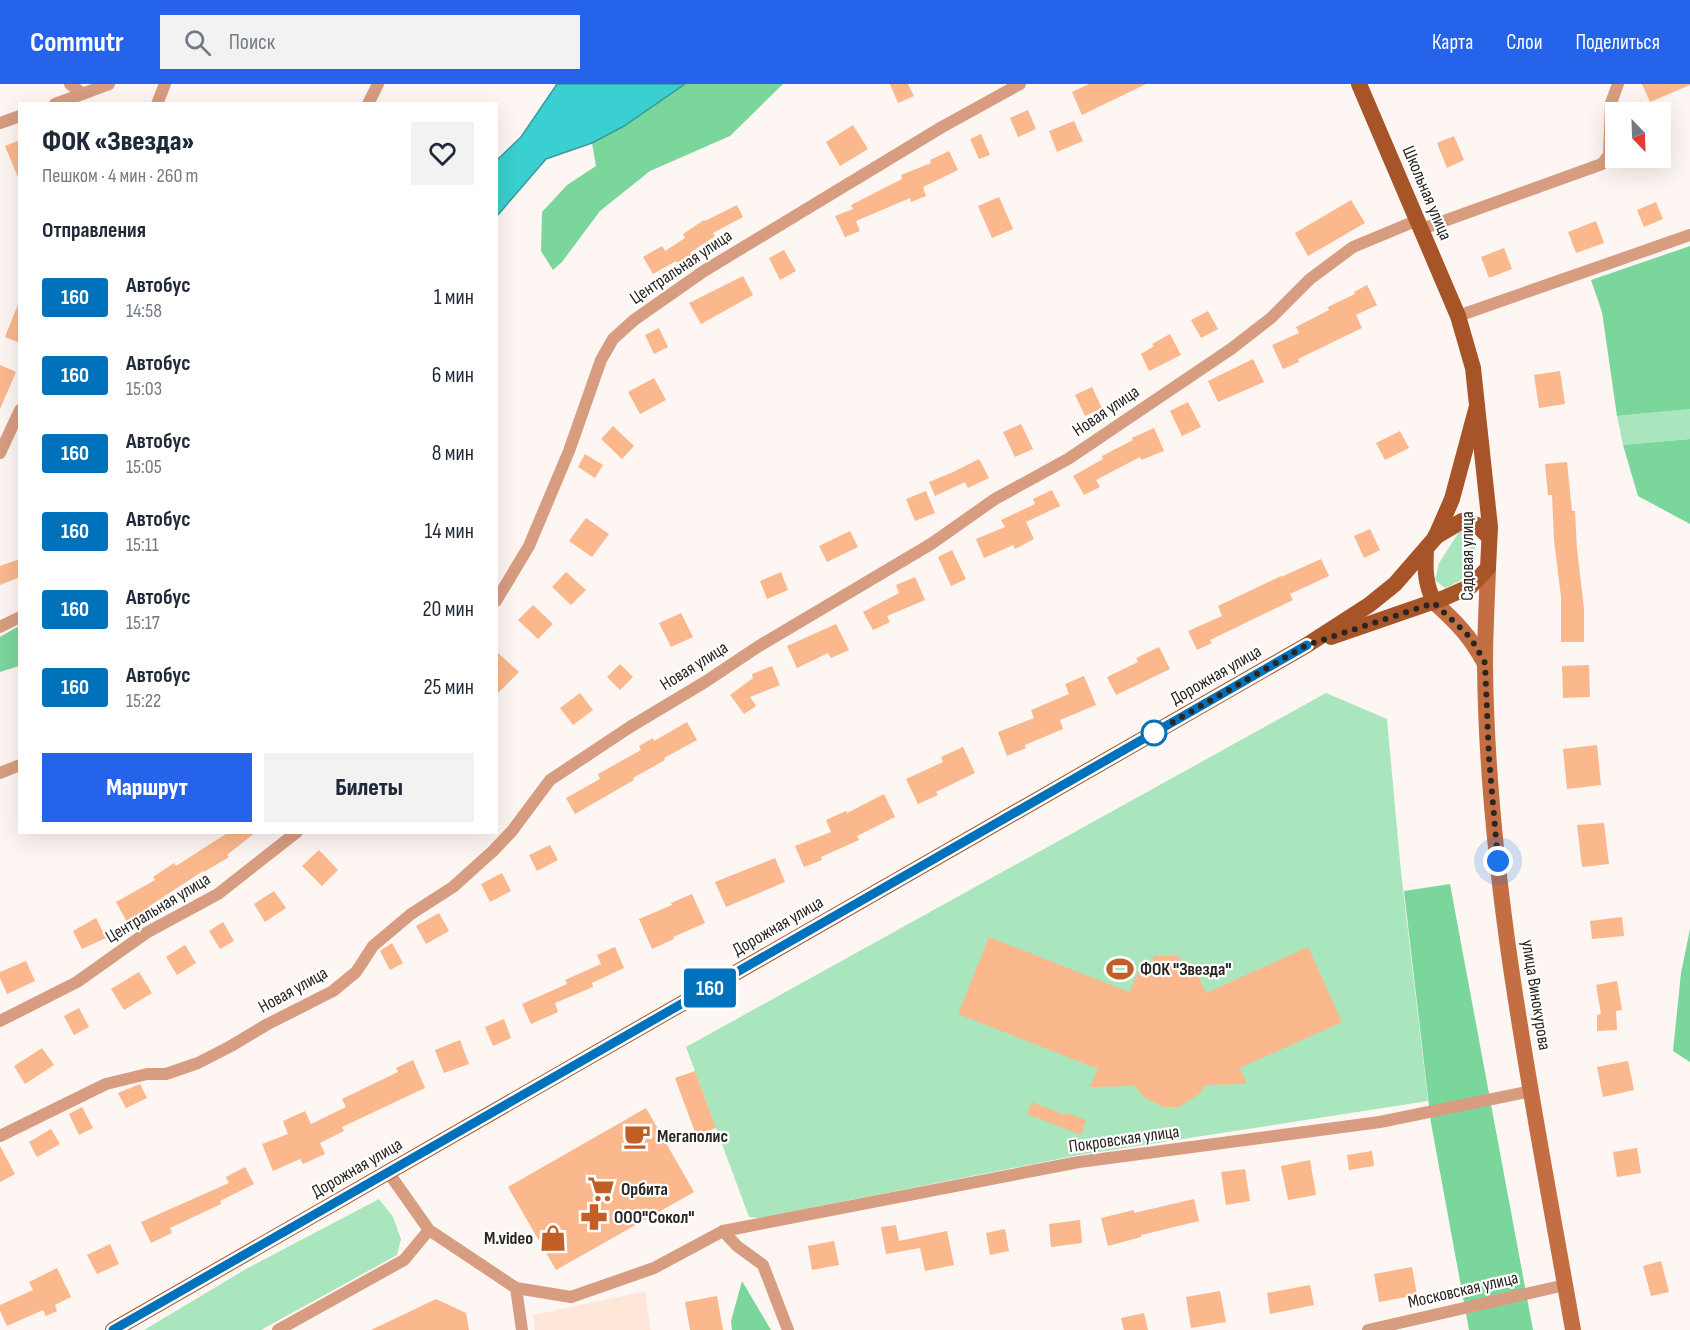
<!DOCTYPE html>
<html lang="ru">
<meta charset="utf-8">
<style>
body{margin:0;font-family:"Sofia Sans Condensed",sans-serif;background:#f2f2f3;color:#1f2937;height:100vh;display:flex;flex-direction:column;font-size:22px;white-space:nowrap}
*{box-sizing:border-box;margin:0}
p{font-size:20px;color:#747a83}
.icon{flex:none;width:33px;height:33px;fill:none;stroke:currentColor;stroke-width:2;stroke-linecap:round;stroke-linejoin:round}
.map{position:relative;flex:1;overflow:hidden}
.drawer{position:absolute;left:18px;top:18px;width:480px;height:732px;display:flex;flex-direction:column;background:#fff;border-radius:0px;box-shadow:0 6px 24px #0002}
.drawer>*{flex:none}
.badge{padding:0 12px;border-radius:4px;font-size:21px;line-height:39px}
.needle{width:39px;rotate:157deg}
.controls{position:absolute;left:1605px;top:18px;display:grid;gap:12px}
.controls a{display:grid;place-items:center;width:66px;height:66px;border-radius:0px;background:#fff;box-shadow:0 6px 24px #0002;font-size:30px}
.you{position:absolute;width:30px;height:30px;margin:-15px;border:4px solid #fff;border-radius:50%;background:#1a73e8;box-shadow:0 0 0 9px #1a73e833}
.map>.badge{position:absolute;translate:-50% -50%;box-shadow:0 0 0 3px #fff}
h2{padding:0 24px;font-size:22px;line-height:54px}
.round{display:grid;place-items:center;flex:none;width:63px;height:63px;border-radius:0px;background:#f2f2f3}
.head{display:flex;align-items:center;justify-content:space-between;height:102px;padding:0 24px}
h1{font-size:28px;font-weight:800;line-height:45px}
.primary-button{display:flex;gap:12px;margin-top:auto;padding:12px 24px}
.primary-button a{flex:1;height:69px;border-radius:0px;background:#2563eb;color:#fff;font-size:24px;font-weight:800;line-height:69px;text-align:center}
.primary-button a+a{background:#f2f2f3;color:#1f2937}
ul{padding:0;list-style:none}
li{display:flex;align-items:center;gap:18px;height:78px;padding:0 24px}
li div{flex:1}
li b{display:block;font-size:22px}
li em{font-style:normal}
li .badge{min-width:66px;font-weight:700;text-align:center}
header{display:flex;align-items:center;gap:36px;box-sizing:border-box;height:84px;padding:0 30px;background:#2563eb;color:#fff}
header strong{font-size:28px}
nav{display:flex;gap:33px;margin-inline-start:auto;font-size:21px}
.search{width:420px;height:54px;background:#f2f2f3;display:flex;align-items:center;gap:15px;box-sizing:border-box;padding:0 21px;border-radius:0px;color:#747a83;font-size:22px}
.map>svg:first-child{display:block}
.built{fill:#fee7d8}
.green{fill:#a9e6bd}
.forest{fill:#7bd69c}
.water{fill:#3acfd0;stroke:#369c9c;stroke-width:1.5}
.building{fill:#fbb88d}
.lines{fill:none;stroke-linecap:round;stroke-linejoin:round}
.minor{stroke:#d89d81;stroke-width:12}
.secondary{stroke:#c46f43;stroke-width:16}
.primary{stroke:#a75528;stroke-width:16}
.line-casing{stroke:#fff;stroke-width:14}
.line{stroke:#0072bc;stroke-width:9}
.walk{stroke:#2c2622;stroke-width:6;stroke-dasharray:0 10.8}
.stop-dot{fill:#fff;stroke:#0072bc;stroke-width:3}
.labels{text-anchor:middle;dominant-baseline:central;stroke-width:4.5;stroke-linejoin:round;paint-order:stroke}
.street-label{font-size:18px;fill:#2c2622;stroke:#fff}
.poi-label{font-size:18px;font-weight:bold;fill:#2c2622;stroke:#fff;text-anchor:start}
</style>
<header>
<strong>Commutr</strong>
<div class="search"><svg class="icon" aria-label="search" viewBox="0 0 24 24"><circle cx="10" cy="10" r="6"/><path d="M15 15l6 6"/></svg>Поиск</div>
<nav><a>Карта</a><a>Слои</a><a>Поделиться</a></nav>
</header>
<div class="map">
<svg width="1690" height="1246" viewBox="0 0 1690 1246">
<rect width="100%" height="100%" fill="#fdf6f2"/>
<path class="built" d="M646,1207L647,1223L651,1246H535L533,1231Z"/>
<g class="green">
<path d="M1690,325V355L1623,361L1617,332Z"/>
<path d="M1467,446L1475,457V472L1469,489L1458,498L1445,504L1435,496L1439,479L1459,448Z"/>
<path d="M1326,609L1387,635L1401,788L1428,1017L1079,1071L759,1134L749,1133L686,963Z"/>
<path d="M379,1115L393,1133L401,1155L397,1171L261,1246H144L246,1185Z"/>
</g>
<g class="forest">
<path d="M685,0H783L730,52L650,87L600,127L562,178L553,186L541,167L542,128L567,101L596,82L592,59L624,42Z"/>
<path d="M1690,162V325L1617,332L1602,228L1591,196Z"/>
<path d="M1690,355V440L1638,412L1623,361Z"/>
<path d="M19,542V582L0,588V553Z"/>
<path d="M1450,800L1533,1246H1469L1431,1039L1404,807Z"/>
<path d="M1690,845V978L1673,967L1681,889Z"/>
<path d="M742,1197L771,1246H732L731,1237Z"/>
</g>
<path class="water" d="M557,0H685L624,42L592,59L546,75L497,132V76L521,53Z"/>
<g class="building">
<path d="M890,0H908L914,12L898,19Z"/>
<path d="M1089,0H1146L1082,31L1072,8Z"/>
<path d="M1642,0H1690V1L1650,18Z"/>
<path d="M1028,26L1036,45L1018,53L1010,34Z"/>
<path d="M1074,37L1083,57L1057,68L1049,47Z"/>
<path d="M853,41L868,65L840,82L826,58Z"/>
<path d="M981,50L990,71L979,75L970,55Z"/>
<path d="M1454,52L1464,76L1447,84L1437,59Z"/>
<path d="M20,56V96H19L5,62Z"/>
<path d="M949,67L958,86L923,103L926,112L911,118L910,114L856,137L860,147L845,153L835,132L853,125L851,121L902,95L901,91L931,79L930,76Z"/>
<path d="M999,113L1013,145L992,154L978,122Z"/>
<path d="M1351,116L1365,139L1308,172L1295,149Z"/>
<path d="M1656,118L1663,135L1644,143L1637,126Z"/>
<path d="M737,121L743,133L713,149L715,152L690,169L693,174L679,182L676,177L653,190L643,173L662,162L665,167L685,154L683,150L704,136L705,137Z"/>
<path d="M1596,137L1604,159L1576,169L1568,148Z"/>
<path d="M1504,164L1512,185L1489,194L1481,173Z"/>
<path d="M784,166L796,187L780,196L769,174Z"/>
<path d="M743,192L753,211L701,240L689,219Z"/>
<path d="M1367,201L1377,221L1356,231L1362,244L1298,275L1299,278L1283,285L1272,261L1299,249L1296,243L1329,226L1328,223L1355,210L1354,208Z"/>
<path d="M19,218H20V259L5,253Z"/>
<path d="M1208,227L1218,245L1201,254L1191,236Z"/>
<path d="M659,244L668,263L654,270L645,251Z"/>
<path d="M1170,250L1181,271L1149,287L1141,270L1154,262L1152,260Z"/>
<path d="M1253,275L1264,298L1218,318L1208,297Z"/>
<path d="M0,281L16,288L0,325Z"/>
<path d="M1560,287L1565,320L1539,324L1534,291Z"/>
<path d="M654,294L666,316L640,330L628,308Z"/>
<path d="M1092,303L1102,324L1085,332L1075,311Z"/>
<path d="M1188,318L1201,343L1182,352L1170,327Z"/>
<path d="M1021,340L1033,365L1015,373L1003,348Z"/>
<path d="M613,342L634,362L622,375L601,355Z"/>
<path d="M1154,344L1164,367L1141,376L1140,373L1096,396L1100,403L1084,411L1073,392L1103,375L1102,372L1133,356L1132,354Z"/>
<path d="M1400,347L1409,364L1385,376L1376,359Z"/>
<path d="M585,370L603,381L595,394L578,383Z"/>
<path d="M979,375L989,394L968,404L965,398L935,412L929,398L951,389Z"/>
<path d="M1567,378L1572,427H1575L1577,465L1584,525V558H1561V513L1554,456L1552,411H1548L1545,380Z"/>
<path d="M1052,406L1060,422L1026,438L1034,455L1015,465L1013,461L984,474L976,455L1005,443L1001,436L1035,420L1033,415Z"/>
<path d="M926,407L935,429L915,437L906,415Z"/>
<path d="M586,434L609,450L592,473L569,457Z"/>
<path d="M1370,445L1380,466L1364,474L1354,452Z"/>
<path d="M850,447L858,463L827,478L819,462Z"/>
<path d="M952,466L966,495L951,502L938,473Z"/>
<path d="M20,475V493L0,501V482Z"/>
<path d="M1321,475L1329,492L1290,510L1293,516L1210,556L1212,559L1197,566L1188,547L1222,532L1218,522L1281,492V493Z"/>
<path d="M566,488L586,506L571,521L552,503Z"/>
<path d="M781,488L788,506L767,515L760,497Z"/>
<path d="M915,493L925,516L887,532L890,538L873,546L863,528L899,509L896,501Z"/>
<path d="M533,521L553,540L538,555L518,536Z"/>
<path d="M681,529L693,553L671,563L659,539Z"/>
<path d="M836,540L849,566L831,574L828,569L797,584L787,562Z"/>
<path d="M1159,563L1170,585L1116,611L1107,593L1138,578L1136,574Z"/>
<path d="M496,567L519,588L496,611Z"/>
<path d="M620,580L633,593L620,606L607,593Z"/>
<path d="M1589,581L1590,613L1563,614L1562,582Z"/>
<path d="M772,582L780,601L750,613L756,622L744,630L730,611L753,594L752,590Z"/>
<path d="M1084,592L1096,621L1060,636L1063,645L1025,661L1026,664L1007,672L998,648L1034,634L1031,626L1069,610L1065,600Z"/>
<path d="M580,609L593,626L573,641L560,624Z"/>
<path d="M687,638L697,656L664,674L665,676L633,694L634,696L575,730L566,714L600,695L598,690L641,666L639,662L653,654L654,657Z"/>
<path d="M1597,661L1601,701L1567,705L1563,665Z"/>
<path d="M963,663L975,689L936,708L938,711L918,720L906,695L943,678L941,673Z"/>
<path d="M884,710L895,733L857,752L859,756L821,773L822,776L804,783L795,762L831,748L826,736L846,727L847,729Z"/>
<path d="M1604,739L1609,780L1582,783L1577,741Z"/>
<path d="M229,748H256L227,771L229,773L204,788L203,787L148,823L149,825L127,838L116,818L155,796L153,793L174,779L176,782Z"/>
<path d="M550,761L558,776L537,787L529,771Z"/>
<path d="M319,766L338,786L322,802L302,782Z"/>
<path d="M775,774L785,798L726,823L715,798Z"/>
<path d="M502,789L511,807L490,818L481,800Z"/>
<path d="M274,807L286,824L265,838L254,820Z"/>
<path d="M692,810L705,839L673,853L674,855L652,865L639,835L672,821L671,819Z"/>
<path d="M439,829L449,847L426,860L416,842Z"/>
<path d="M1622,833L1624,852L1592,855L1590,837Z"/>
<path d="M96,834L106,854L82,865L73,847Z"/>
<path d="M223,838L234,857L220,865L209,847Z"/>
<path d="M989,853L1129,908L1139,886L1153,887V872H1180V884L1194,883L1206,909L1308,863L1342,938L1240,984L1247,1000L1205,1001L1200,1009L1186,1019L1178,1023H1163L1147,1015L1140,1009L1135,1002L1090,1003L1098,985L958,930Z"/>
<path d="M392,859L403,879L390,886L380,867Z"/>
<path d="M185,861L196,879L177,891L166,873Z"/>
<path d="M615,863L624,884L592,899L593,903L555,919L558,928L531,940L522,920L567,900L565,896L601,880L597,871Z"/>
<path d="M26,877L35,897L7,910L0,894V888Z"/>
<path d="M139,888L152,909L124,926L111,905Z"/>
<path d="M1617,897L1622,926L1616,927L1617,946L1597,947V931L1601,930L1596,901Z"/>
<path d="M79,924L89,943L74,951L64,932Z"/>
<path d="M504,935L511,954L493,962L485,943Z"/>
<path d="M460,956L469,980L444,989L435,966Z"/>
<path d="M42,964L54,981L25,1000L14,982Z"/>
<path d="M413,976L425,1004L342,1043L344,1047L320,1059L325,1070L303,1080L300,1075L273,1087L262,1060L288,1050L283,1037L305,1027L311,1040L346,1023L342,1015L398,988L396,984Z"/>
<path d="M1628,977L1634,1006L1603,1013L1597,983Z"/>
<path d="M695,987L716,1044L696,1051L675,994Z"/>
<path d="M140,1000L147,1014L126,1024L118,1009Z"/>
<path d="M1032,1018L1065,1031L1066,1029L1086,1036L1081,1051L1027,1030Z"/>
<path d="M82,1023L93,1044L79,1051L69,1030Z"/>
<path d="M646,1024L694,1108L556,1186L508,1103Z"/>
<path d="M51,1045L60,1060L37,1073L29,1058Z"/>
<path d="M0,1062L15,1090L0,1098Z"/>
<path d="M1637,1064L1641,1089L1617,1093L1613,1068Z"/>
<path d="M1372,1067L1374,1082L1349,1086L1347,1071Z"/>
<path d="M1310,1076L1316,1111L1288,1116L1281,1082Z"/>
<path d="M245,1083L254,1100L220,1117L221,1120L170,1144L172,1149L151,1159L141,1138L229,1099L226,1093Z"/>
<path d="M1245,1085L1250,1117L1226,1121L1221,1088Z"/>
<path d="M1194,1115L1199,1137L1141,1151V1153L1108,1162L1101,1134L1134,1126V1129Z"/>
<path d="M1080,1136L1082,1159L1051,1163L1049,1140Z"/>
<path d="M896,1141L899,1157L947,1147L954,1181L925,1187L920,1164L886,1170L881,1143Z"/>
<path d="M1005,1145L1009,1167L990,1171L986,1149Z"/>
<path d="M834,1157L839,1181L812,1186L808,1162Z"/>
<path d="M110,1160L119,1180L97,1190L87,1171Z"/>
<path d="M1661,1177L1669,1208L1651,1212L1643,1182Z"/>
<path d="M1412,1183L1417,1211L1379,1218L1374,1190Z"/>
<path d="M57,1184L71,1213L55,1221L57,1227L46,1232L43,1226L7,1242L0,1227V1221L33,1206L29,1198Z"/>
<path d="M1310,1201L1314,1221L1270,1230L1267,1209Z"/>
<path d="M1220,1207L1226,1238L1191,1244L1186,1213Z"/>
<path d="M717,1212L723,1246H690L685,1218Z"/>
<path d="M436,1215L466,1229L469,1246H371Z"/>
<path d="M1144,1229L1148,1246H1124L1121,1234Z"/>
</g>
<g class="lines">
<g class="minor">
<path d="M70,0L83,10"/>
<path d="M55,20L109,0"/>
<path d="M157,20L165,0"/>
<path d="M368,20L378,0"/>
<path d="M0,39L20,32"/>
<path d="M1422,145L1602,80L1609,71L1611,19L1618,0"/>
<path d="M1458,232L1690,151"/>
<path d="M0,369L20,326"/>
<path d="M496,517L529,462L569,367L601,276L613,255L634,236L704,187L942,43L1020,0"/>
<path d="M0,543L20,533"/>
<path d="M0,689L20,681"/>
<path d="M0,937L77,898L146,849L218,810L297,748"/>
<path d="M0,1052L106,1000L147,990H166L198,979L231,962L266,941L333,907L356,888L373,862L411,830L453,803L493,767L512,747L550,696L630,643L705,598L759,562L931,460L995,415L1068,375L1231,265L1271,234L1310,195L1353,163L1418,136"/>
<path d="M388,1088L429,1146L516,1204L522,1246"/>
<path d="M723,1147L1079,1078L1380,1038L1532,1007"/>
<path d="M516,1204L571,1213L654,1184L723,1147L737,1162L763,1181L788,1246"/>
<path d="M278,1246L404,1176L429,1146"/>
<path d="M1368,1246L1565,1201"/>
</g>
<g class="secondary">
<path d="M1488,484C1487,516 1485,548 1485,580C1487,802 1535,1027 1573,1246"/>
<path d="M1434,518C1456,538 1470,552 1484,578"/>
</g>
<g class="primary">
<path d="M1435,453L1462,437L1477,441L1489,453"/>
<path d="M1426,465C1425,486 1425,499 1434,518"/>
<path d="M1331,553L1444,514L1471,502L1488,484L1490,443L1473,284L1458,232L1359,0"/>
<path d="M113,1246L1307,561L1369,521L1395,500L1435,454L1452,415L1477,322"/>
</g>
</g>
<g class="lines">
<defs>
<path id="line" d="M113,1246L1307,561"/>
</defs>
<use href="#line" class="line-casing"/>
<use href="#line" class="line"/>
<path class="walk" d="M1154,649L1307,561L1434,519L1466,549L1475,561L1485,579L1489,674L1498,777"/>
</g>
<defs>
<symbol id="stadium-bare" viewBox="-9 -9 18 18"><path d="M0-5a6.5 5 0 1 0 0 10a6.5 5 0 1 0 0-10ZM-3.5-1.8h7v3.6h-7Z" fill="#c25f26" stroke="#fff" stroke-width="2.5" paint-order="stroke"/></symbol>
<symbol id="cafe-bare" viewBox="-9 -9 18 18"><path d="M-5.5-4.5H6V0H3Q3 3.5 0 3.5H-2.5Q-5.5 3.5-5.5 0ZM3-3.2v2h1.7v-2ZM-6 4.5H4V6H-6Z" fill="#c25f26" stroke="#fff" stroke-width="2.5" paint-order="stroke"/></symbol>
<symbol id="supermarket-bare" viewBox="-9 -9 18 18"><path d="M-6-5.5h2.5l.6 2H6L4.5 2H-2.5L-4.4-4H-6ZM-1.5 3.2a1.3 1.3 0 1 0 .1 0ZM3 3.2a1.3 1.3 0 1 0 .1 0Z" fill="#c25f26" stroke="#fff" stroke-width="2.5" paint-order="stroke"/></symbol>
<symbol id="pharmacy-bare" viewBox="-9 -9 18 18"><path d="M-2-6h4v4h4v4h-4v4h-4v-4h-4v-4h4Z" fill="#c25f26" stroke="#fff" stroke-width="2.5" paint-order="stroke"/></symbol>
<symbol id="shop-bare" viewBox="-9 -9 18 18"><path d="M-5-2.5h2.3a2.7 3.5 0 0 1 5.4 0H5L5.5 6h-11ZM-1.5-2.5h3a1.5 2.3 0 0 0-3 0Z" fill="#c25f26" stroke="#fff" stroke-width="2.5" paint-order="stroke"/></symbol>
</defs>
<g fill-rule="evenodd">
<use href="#stadium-bare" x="1101" y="866" width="38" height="38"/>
<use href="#cafe-bare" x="618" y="1033" width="38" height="38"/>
<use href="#supermarket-bare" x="582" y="1086" width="38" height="38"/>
<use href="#pharmacy-bare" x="575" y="1114" width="38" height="38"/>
<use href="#shop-bare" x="534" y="1135" width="38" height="38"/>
</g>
<circle class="stop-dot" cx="1154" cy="649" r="12"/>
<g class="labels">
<g class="street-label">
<text transform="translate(1427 109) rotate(67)">Школьная улица</text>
<text transform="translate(681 183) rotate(-34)">Центральная улица</text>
<text transform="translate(1106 327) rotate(-34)">Новая улица</text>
<text transform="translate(1467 472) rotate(-90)">Садовая улица</text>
<text transform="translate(694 582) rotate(-32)">Новая улица</text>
<text transform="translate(1216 591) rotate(-30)">Дорожная улица</text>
<text transform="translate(158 824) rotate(-31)">Центральная улица</text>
<text transform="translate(778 842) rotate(-30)">Дорожная улица</text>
<text transform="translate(293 906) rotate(-29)">Новая улица</text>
<text transform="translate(1536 911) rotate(81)">улица Винокурова</text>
<text transform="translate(1124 1055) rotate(-8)">Покровская улица</text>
<text transform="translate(357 1084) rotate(-30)">Дорожная улица</text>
<text transform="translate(1463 1206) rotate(-13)">Московская улица</text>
</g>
<g class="poi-label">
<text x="1140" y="885">ФОК "Звезда"</text>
<text x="657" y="1052">Мегаполис</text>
<text x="621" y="1105">Орбита</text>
<text x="614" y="1133">ООО"Сокол"</text>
<text x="533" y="1154" text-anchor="end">M.video</text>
</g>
</g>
</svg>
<div class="controls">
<a><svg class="needle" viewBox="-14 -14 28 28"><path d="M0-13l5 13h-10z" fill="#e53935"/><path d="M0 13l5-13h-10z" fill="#747a83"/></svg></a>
</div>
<div class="you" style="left:1498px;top:777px"></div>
<b class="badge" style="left:710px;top:904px;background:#0072bc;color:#fff">160</b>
<section class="drawer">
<div class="head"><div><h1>ФОК «Звезда»</h1><p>Пешком · 4 мин · 260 m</p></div><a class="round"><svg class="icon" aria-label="heart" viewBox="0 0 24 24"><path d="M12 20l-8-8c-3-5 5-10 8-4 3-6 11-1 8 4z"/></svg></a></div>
<h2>Отправления</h2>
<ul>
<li><span class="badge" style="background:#0072bc;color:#fff">160</span><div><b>Автобус</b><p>14:58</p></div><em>1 мин</em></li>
<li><span class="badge" style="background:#0072bc;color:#fff">160</span><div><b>Автобус</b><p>15:03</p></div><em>6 мин</em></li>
<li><span class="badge" style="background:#0072bc;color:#fff">160</span><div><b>Автобус</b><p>15:05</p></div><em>8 мин</em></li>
<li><span class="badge" style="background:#0072bc;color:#fff">160</span><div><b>Автобус</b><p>15:11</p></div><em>14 мин</em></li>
<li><span class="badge" style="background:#0072bc;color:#fff">160</span><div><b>Автобус</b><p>15:17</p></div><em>20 мин</em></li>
<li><span class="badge" style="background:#0072bc;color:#fff">160</span><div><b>Автобус</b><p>15:22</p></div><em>25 мин</em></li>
</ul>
<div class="primary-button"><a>Маршрут</a><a>Билеты</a></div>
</section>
</div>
